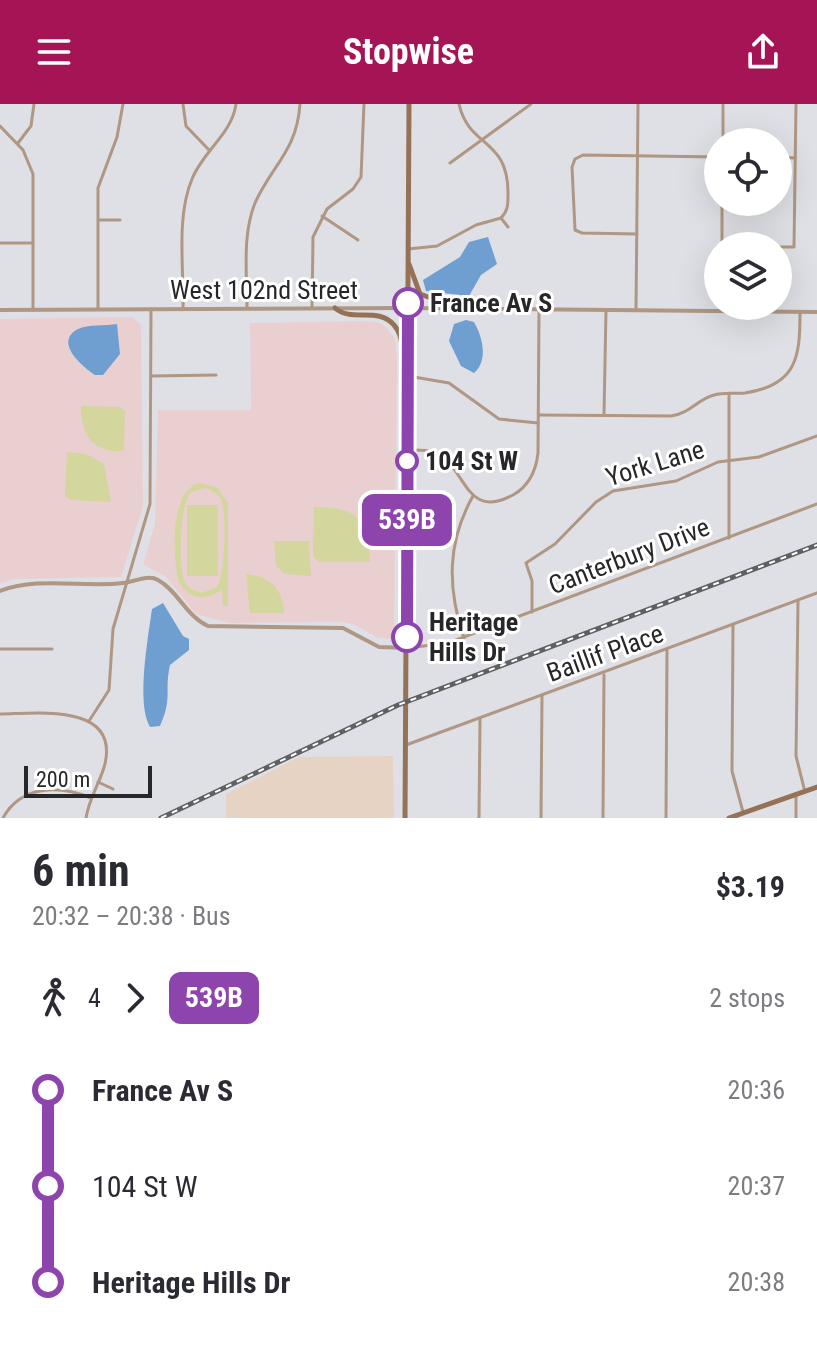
<!DOCTYPE html>
<meta charset="utf-8">
<style>
body{margin:0;font-family:"Roboto Condensed",sans-serif;background:#f2f2f3;color:#2b2b33;height:100vh;display:flex;flex-direction:column;font-size:30px;white-space:nowrap}
*{box-sizing:border-box;margin:0}
p{font-size:26px;color:#7c7c81}
.icon{flex:none;width:44px;height:44px;fill:none;stroke:currentColor;stroke-width:2;stroke-linecap:round;stroke-linejoin:round}
.map{position:relative;height:714px;overflow:hidden}
.details{display:flex;flex-direction:column;background:#fff;flex:1}
.details>*{flex:none}
.badge{padding:0 16px;border-radius:12px;font-size:28px;line-height:52px}
.controls{position:absolute;left:704px;top:24px;display:grid;gap:16px}
.controls a{display:grid;place-items:center;width:88px;height:88px;border-radius:50%;background:#fff;box-shadow:0 8px 32px #0002;font-size:40px}
.scale{position:absolute;left:24px;bottom:20px;width:128px;box-sizing:border-box;padding-left:8px;border:4px solid #272729;border-top:0;font-size:22px;line-height:28px;white-space:nowrap;color:#272729;-webkit-text-stroke:6px #fff;paint-order:stroke}
.map>.badge{position:absolute;translate:-50% -50%;box-shadow:0 0 0 4px #fff}
.legs{display:flex;align-items:center;gap:12px;height:88px;padding:0 32px;font-size:26px}
.legs p{margin-inline-start:auto}
.summary{display:flex;align-items:center;justify-content:space-between;height:136px;padding:0 32px}
h1{font-size:44px;font-weight:700;line-height:60px}
ul{padding:0 32px;list-style:none}
li{display:flex;align-items:center;gap:28px;height:96px;font-size:30px}
li i{display:grid;place-items:center;width:12px;height:100%;margin:0 10px;background:currentColor}
li i::after{content:'';width:20px;height:20px;margin:-10px;border:6px solid;border-radius:50%;background:#fff}
li p{margin-inline-start:auto}
li:first-child i{background:linear-gradient(#0000 50%,currentColor 0)}
li:last-child i{background:linear-gradient(currentColor 50%,#0000 0)}
header{display:flex;justify-content:space-between;align-items:center;height:104px;padding:0 32px;background:#a51556;color:#fff;font-size:36px;font-weight:700}
.map>svg:first-child{display:block}
.commercial{fill:#e7d3c4}
.education{fill:#eacfd1}
.green{fill:#d3d69d;fill-rule:evenodd}
.water{fill:#6f9fd0}
.lines{fill:none;stroke-linecap:round;stroke-linejoin:round}
.minor{stroke:#af9783;stroke-width:3}
.tertiary{stroke:#af9783;stroke-width:4}
.secondary{stroke:#957256;stroke-width:5}
.rail-casing{stroke:#5f6062;stroke-width:5}
.rail{stroke:#fff;stroke-width:2;stroke-dasharray:6;stroke-linecap:butt}
.line-1-casing{stroke:#fff;stroke-width:18}
.line-1{stroke:#8e44ad;stroke-width:12}
.stop-1-dot{fill:#fff;stroke:#8e44ad;stroke-width:4}
.labels{text-anchor:middle;dominant-baseline:central;stroke-width:6;stroke-linejoin:round;paint-order:stroke}
.street-label{font-size:26px;fill:#272729;stroke:#fff}
.stop-label{font-size:26px;font-weight:bold;fill:#272729;stroke:#fff;text-anchor:start}
</style>
<header><svg class="icon" aria-label="menu" viewBox="0 0 24 24"><path d="M4 6h16M4 12h16M4 18h16"/></svg>Stopwise<svg class="icon" aria-label="share" viewBox="0 0 24 24"><path d="M12 15V3M7 8l5-5 5 5M5 13v7h14v-7"/></svg></header>
<div class="map">
<svg width="817" height="714" viewBox="0 0 817 714">
<rect width="100%" height="100%" fill="#dfe0e5"/>
<path class="commercial" d="M393,652L394,714H226V690L299,653Z"/>
<g class="education">
<path d="M132,213L141,221L143,403L121,473L13,475L0,480V215Z"/>
<path d="M359,217L378,218L386,223L395,235L397,254L394,535L378,534L353,520L339,518L229,519L196,510L166,473L143,460L155,420L158,306H251L250,219Z"/>
</g>
<g class="green">
<path d="M81,302L120,303L125,307L124,347C93,349 81,332 81,302Z"/>
<path d="M67,348L86,350L104,360L111,398L70,396L65,391Z"/>
<path d="M199,379L218,384L228,400V502H223L222,485C206,498 188,496 178,476C173,450 169,388 199,379ZM206,384C212,387 217,389 221,395C227,408 225,472 217,483L202,489C196,487 190,486 186,480C177,468 180,399 191,388Z"/>
<rect x="187" y="401" width="31" height="71"/>
<path d="M314,403C357,403 370,415 370,458H319L313,452Z"/>
<path d="M274,437H309L311,472L285,470L276,462Z"/>
<path d="M246,470C270,472 283,485 284,509H250Z"/>
</g>
<g class="water">
<path d="M488,133L497,160L481,171L469,192L426,187L423,176L460,153L469,138Z"/>
<path d="M466,216L474,218C482,232 489,256 474,269L461,262L449,237L454,220Z"/>
<path d="M117,220L120,250L103,271H95C83,263 53,238 78,225C88,220 106,222 117,220Z"/>
<path d="M163,499L183,532L189,535V546L170,561C164,588 173,593 160,622L150,623C136,599 148,534 152,505Z"/>
</g>
<g class="lines">
<g class="minor">
<path d="M183,0L186,22L209,46"/>
<path d="M459,0C469,45 509,33 508,91C508,100 508,107 501,114"/>
<path d="M0,22L23,46L33,70V206"/>
<path d="M723,38V0"/>
<path d="M18,39L31,22L34,0"/>
<path d="M778,53L795,54"/>
<path d="M450,59L531,0"/>
<path d="M322,112L358,136"/>
<path d="M501,114L508,123"/>
<path d="M99,116H120"/>
<path d="M637,130L582,129L575,126L572,63L575,55L583,51L718,53"/>
<path d="M0,139H33"/>
<path d="M722,142V98"/>
<path d="M778,143H794L796,0"/>
<path d="M408,145L437,142L476,121L501,114"/>
<path d="M247,203C247,170 242,131 255,99C272,61 297,47 300,0"/>
<path d="M98,204V84L117,33L123,0"/>
<path d="M312,204L313,133L327,105L353,85L361,73L364,0"/>
<path d="M183,205C184,164 176,113 192,75C203,47 232,30 236,0"/>
<path d="M636,206L638,0"/>
<path d="M152,272L216,271"/>
<path d="M408,272L449,279L499,315L538,319"/>
<path d="M604,310L606,206"/>
<path d="M539,311L671,312C689,310 698,295 714,291C724,288 735,290 745,289C797,281 800,253 800,209"/>
<path d="M407,346C418,346 429,345 439,351C467,367 466,416 513,391C529,382 536,367 538,349L539,205"/>
<path d="M729,434V290"/>
<path d="M798,497L796,652L805,688"/>
<path d="M532,508V477L526,459L555,440L596,398L613,387L676,377L718,358L759,353L817,332"/>
<path d="M733,521L732,667L743,708"/>
<path d="M464,534C447,484 447,438 473,392"/>
<path d="M407,544L448,539L817,400"/>
<path d="M0,545H52"/>
<path d="M0,610C35,610 119,598 105,660C100,679 89,694 86,714"/>
<path d="M89,617L109,586L113,525L150,400L151,205"/>
<path d="M406,641L817,489"/>
<path d="M98,678L113,685"/>
<path d="M3,714C21,681 59,681 91,694"/>
<path d="M479,714L480,615"/>
<path d="M541,714L542,591"/>
<path d="M603,714L604,571"/>
<path d="M666,714L667,546"/>
<path d="M796,714V691"/>
</g>
<g class="tertiary">
<path d="M0,206L408,204L817,208"/>
<path d="M0,487C38,472 83,484 123,479C134,478 148,470 158,476C178,487 186,512 208,522L343,524L379,543L407,544"/>
</g>
<g class="secondary">
<path d="M409,160L420,190L458,204"/>
<path d="M335,204C352,219 378,202 394,221C404,232 400,245 407,257"/>
<path d="M405,714L409,0"/>
<path d="M729,714L817,683"/>
</g>
<defs>
<path id="rail" d="M161,714L398,601L817,441"/>
</defs>
<use href="#rail" class="rail-casing"/>
<use href="#rail" class="rail"/>
</g>
<g class="lines">
<defs>
<path id="line-1" d="M407,533L408,199"/>
</defs>
<use href="#line-1" class="line-1-casing"/>
<use href="#line-1" class="line-1"/>
</g>
<g class="stop-1-dot">
<circle cx="408" cy="199" r="14"/>
<circle cx="407" cy="357" r="10"/>
<circle cx="407" cy="533" r="14"/>
</g>
<g class="labels">
<g class="street-label">
<text x="264" y="186">West 102nd Street</text>
<text transform="translate(655 359) rotate(-17)">York Lane</text>
<text transform="translate(629 452) rotate(-21)">Canterbury Drive</text>
<text transform="translate(605 549) rotate(-20)">Baillif Place</text>
</g>
<g class="stop-label">
<text x="430" y="199">France Av S</text>
<text x="425" y="357">104 St W</text>
<text x="429" y="518">Heritage<tspan x="429" dy="30">Hills Dr</tspan></text>
</g>
</g>
</svg>
<div class="controls">
<a><svg class="icon" aria-label="locate" viewBox="0 0 24 24"><circle cx="12" cy="12" r="6"/><path d="M12 2v4M12 18v4M2 12h4M18 12h4"/></svg></a>
<a><svg class="icon" aria-label="layers" viewBox="0 0 24 24"><path d="M12 4l9 5-9 5-9-5zM3 14l9 5 9-5"/></svg></a>
</div>
<div class="scale">200 m</div>
<b class="badge" style="left:407px;top:416px;background:#8e44ad;color:#fff">539B</b>
</div>
<section class="details">
<div class="summary"><div><h1>6 min</h1><p>20:32 – 20:38 · Bus</p></div><b>$3.19</b></div>
<div class="legs"><svg class="icon" aria-label="walk" viewBox="0 0 24 24"><circle cx="13" cy="4" r="2"/><path d="M13 8l-2 6 4 7M11 14l-3 7M7 12l3-4h3l4 4"/></svg>4<svg class="icon" aria-label="forward" viewBox="0 0 24 24"><path d="M9 5l7 7-7 7"/></svg><b class="badge" style="background:#8e44ad;color:#fff">539B</b><p>2 stops</p></div>
<ul>
<li><i style="color:#8e44ad"></i><b>France Av S</b><p>20:36</p></li>
<li><i style="color:#8e44ad"></i><span>104 St W</span><p>20:37</p></li>
<li><i style="color:#8e44ad"></i><b>Heritage Hills Dr</b><p>20:38</p></li>
</ul>
</section>
